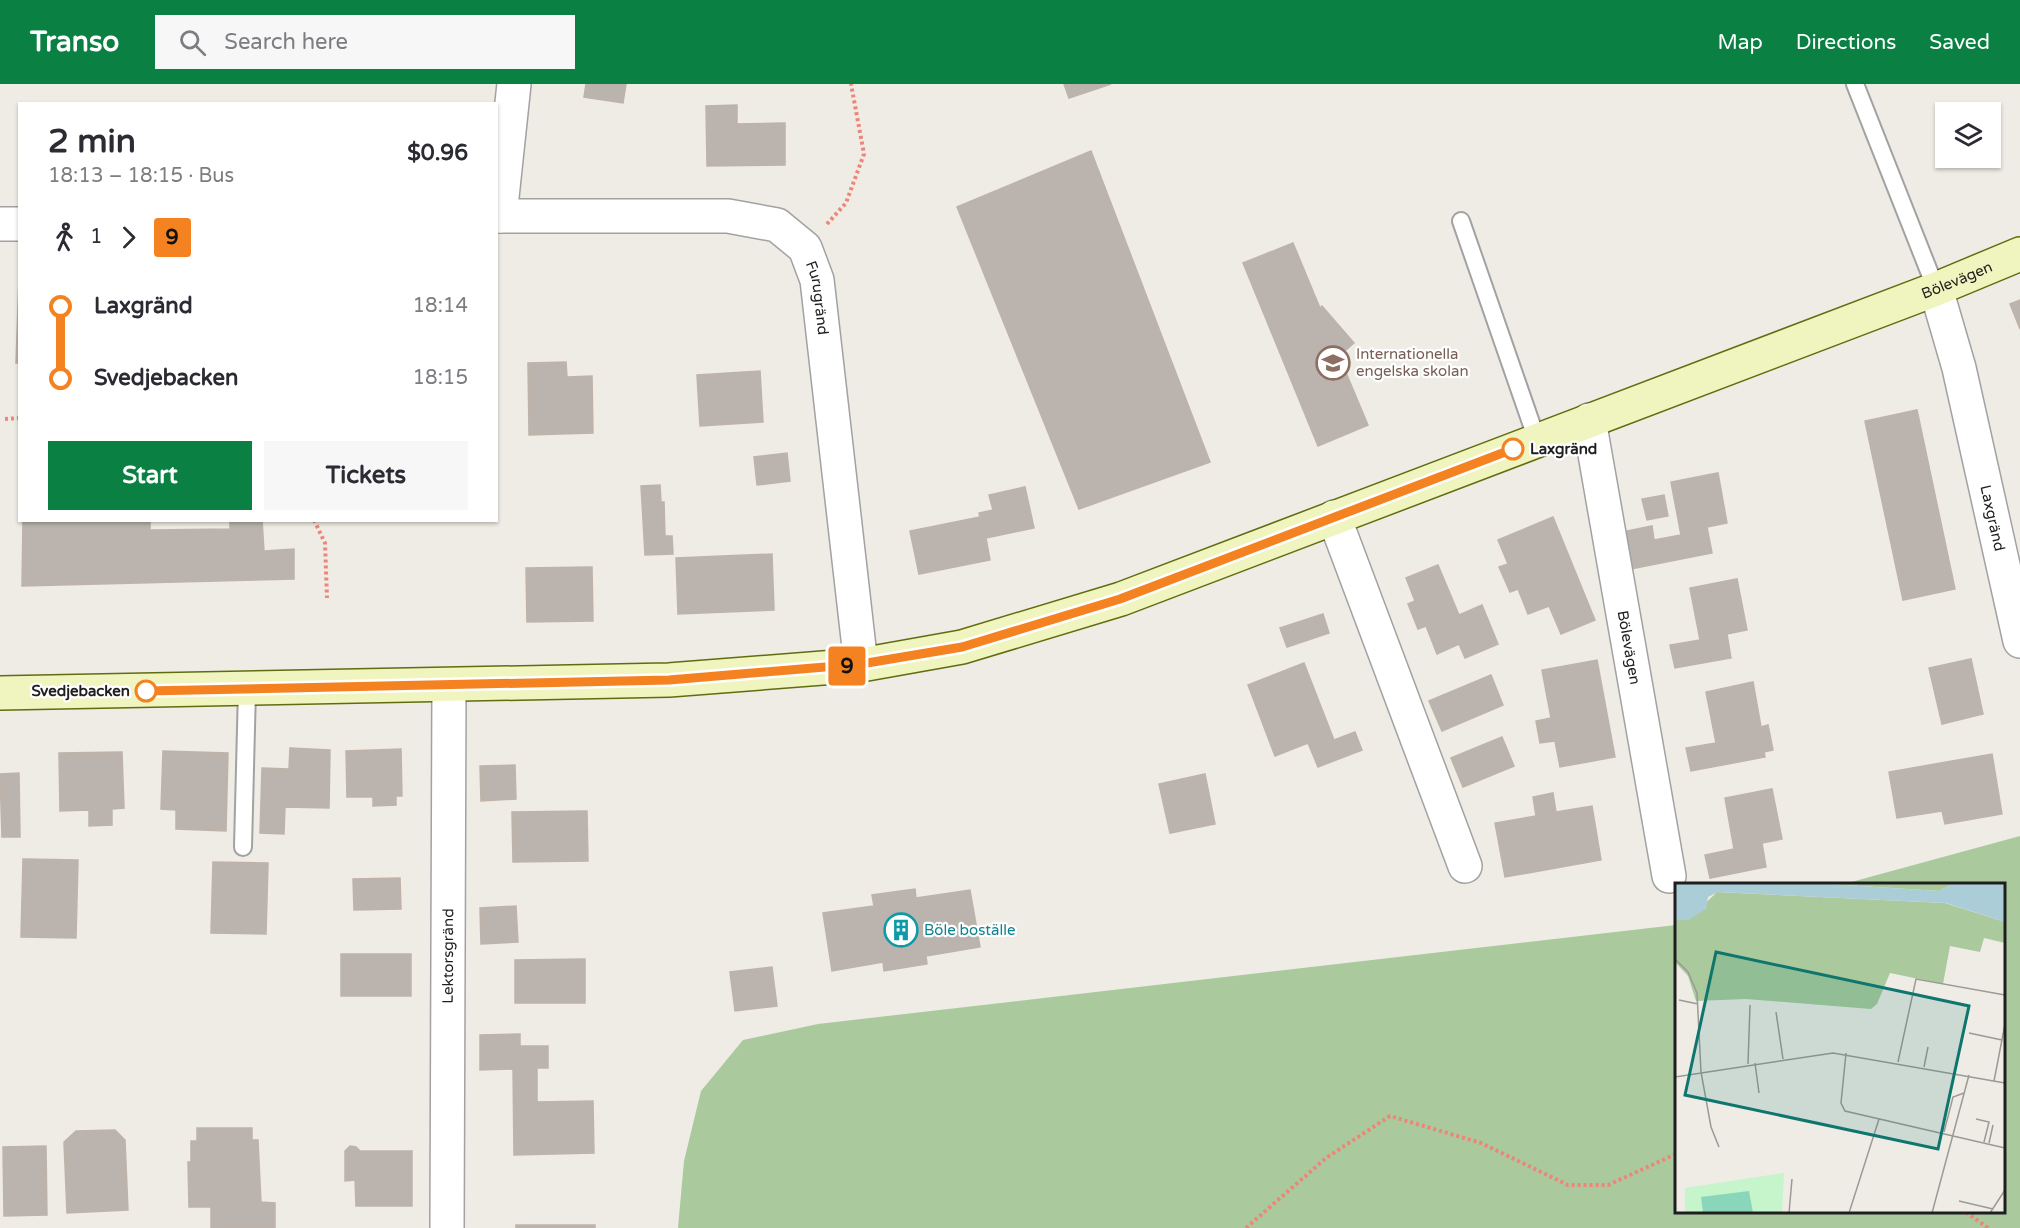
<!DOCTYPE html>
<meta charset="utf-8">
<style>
body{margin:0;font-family:"Varela Round",sans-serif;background:#f7f7f7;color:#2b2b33;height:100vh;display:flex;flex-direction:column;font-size:22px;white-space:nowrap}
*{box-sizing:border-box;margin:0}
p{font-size:20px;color:#7c7c81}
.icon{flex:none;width:33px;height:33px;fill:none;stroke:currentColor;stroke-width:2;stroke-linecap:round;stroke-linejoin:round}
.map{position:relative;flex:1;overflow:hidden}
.sheet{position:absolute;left:18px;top:18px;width:480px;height:420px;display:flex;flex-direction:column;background:#fff;border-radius:0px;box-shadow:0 2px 4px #0004}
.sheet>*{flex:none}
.badge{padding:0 12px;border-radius:4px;font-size:21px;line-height:39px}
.controls{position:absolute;left:1935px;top:18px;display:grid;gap:12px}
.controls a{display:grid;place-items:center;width:66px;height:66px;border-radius:0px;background:#fff;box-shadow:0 2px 4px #0004;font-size:30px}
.map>.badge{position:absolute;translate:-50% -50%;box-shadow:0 0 0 3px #fff}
.legs{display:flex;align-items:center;gap:9px;height:66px;padding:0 30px;font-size:20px}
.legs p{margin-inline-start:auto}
.summary{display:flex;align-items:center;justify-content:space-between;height:102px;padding:0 30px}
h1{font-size:33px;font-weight:700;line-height:45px}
.cta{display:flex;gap:12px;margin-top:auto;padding:12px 30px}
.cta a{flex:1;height:69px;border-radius:0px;background:#0b8043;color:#fff;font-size:24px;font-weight:700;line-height:69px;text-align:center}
.cta a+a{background:#f7f7f7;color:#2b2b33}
ul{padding:0 30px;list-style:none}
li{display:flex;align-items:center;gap:21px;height:72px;font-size:22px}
li i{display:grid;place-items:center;width:9px;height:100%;margin:0 8px;background:currentColor}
li i::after{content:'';width:15px;height:15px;margin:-8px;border:4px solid;border-radius:50%;background:#fff}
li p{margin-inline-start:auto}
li:first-child i{background:linear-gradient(#0000 50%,currentColor 0)}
li:last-child i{background:linear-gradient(currentColor 50%,#0000 0)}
header{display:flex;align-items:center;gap:36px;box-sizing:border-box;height:84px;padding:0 30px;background:#0b8043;color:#fff}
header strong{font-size:28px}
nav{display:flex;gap:33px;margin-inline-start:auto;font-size:21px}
.search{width:420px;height:54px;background:#f7f7f7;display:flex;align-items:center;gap:15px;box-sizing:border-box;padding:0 21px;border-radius:0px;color:#7c7c81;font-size:22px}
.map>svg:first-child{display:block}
.forest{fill:#aaca9e}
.building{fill:#bbb4ae;stroke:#bfb3a9;stroke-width:1.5}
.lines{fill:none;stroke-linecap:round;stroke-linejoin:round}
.lane-casing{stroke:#a2a2a2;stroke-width:20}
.street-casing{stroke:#a2a2a2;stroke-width:36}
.secondary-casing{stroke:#616c0f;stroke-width:36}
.path{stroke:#ed8578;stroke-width:4;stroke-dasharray:3 3;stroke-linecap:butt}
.lane{stroke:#fff;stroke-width:16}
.street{stroke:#fff;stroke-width:33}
.secondary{stroke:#f0f4be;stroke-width:33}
.line-1-casing{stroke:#fff;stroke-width:14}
.line-1{stroke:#f58220;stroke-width:9}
.stop-1-dot{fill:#fff;stroke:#f58220;stroke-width:3}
.labels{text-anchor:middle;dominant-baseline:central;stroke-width:4.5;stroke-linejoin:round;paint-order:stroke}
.street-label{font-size:15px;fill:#1e1e1e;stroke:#fff}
.education-label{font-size:15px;fill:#785e54;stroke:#fff;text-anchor:start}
.stop-label{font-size:15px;font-weight:bold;fill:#1e1e1e;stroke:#fff;text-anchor:start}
.culture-label{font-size:15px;fill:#0d838f;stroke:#fff;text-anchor:start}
.inset-road{fill:none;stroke:#9b9a95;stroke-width:1.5}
.view{fill:#0f766e;fill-opacity:0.15;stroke:#0f766e;stroke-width:3}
.inset-edge{fill:none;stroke:#1e1e1e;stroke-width:3}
</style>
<header>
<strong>Transo</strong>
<div class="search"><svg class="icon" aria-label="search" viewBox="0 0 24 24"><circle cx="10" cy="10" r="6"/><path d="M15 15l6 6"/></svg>Search here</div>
<nav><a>Map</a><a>Directions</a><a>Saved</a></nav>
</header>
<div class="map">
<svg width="2020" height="1144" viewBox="0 0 2020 1144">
<rect width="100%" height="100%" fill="#eeece5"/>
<path class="forest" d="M2020,752V1144H678L684,1077L701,1007L743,956L818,940L1676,841V1128H2004V800H1844Z"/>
<g class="building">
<path d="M586,0H626L623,19L584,13Z"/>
<path d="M1064,0H1111L1069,14Z"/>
<path d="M737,21V40L785,39V81L707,82L706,22Z"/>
<path d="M1091,67L1210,378L1079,425L957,123Z"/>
<path d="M1293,159L1320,224L1322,222L1354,259L1339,272L1368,341L1318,362L1243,179Z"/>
<path d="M19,193L20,279H16Z"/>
<path d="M2020,216V245L2010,220Z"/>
<path d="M566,278L567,293L592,292L593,349L529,351L528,279Z"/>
<path d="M760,287L763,338L700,342L697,291Z"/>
<path d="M1917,326L1955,505L1903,516L1865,337Z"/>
<path d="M787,369L790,397L757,401L754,373Z"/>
<path d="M1718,389L1727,439L1707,443L1712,469L1630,485L1622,448L1652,442L1654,456L1681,451L1671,398Z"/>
<path d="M660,401L661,418H664L665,452H672L673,470L645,471L641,402Z"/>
<path d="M1025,403L1034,444L986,454L990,476L919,490L910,447L980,433L979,429L993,426L989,411Z"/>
<path d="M1664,411L1668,432L1647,436L1642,415Z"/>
<path d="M1553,433L1595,536L1561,550L1549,522L1528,530L1518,505L1510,508L1499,483L1508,480L1498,456Z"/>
<path d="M23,436H150V446L230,445V436H262L264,467L294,465V495L22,502Z"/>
<path d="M772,470L774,526L678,530L676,474Z"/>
<path d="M1438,481L1459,531L1482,521L1498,560L1465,574L1459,560L1437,570L1426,542L1418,545L1408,520L1415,517L1406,494Z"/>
<path d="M592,483L593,537L527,538L526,484Z"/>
<path d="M1737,495L1747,546L1727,550L1731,574L1675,584L1670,561L1700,556L1690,504Z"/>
<path d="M1323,530L1329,549L1287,563L1280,544Z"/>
<path d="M1971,575L1983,630L1942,640L1929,584Z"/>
<path d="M1597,576L1615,673L1560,683L1555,657L1540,659L1536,637L1551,634L1542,586Z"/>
<path d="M1304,579L1334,656L1355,648L1362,666L1318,683L1308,659L1275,672L1248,601Z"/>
<path d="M1491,591L1503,621L1442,647L1429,617Z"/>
<path d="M1753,598L1761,643L1768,641L1773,666L1764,668L1765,673L1691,687L1686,664L1716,659L1706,608Z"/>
<path d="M1502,653L1514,682L1463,703L1451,674Z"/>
<path d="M290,664L330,666L329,724L285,723L284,750L260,749L262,684L289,685Z"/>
<path d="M401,665L402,712H396V721L373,722V713H347L346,667Z"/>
<path d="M163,667L228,669L226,747L176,745V726L161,725Z"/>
<path d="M122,668L124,724L112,725V741L89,742V726L60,727L59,669Z"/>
<path d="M1992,670L2002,730L1945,740L1942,727L1897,734L1889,688Z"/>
<path d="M515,681L516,715L481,717L480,682Z"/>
<path d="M19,689L20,753H2L0,690Z"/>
<path d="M1205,690L1215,740L1170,749L1159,700Z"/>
<path d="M1772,705L1782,755L1762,759L1766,783L1710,794L1705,771L1734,765L1725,714Z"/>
<path d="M1553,709L1556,728L1592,722L1601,776L1505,793L1495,739L1536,732L1533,713Z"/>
<path d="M587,727L588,777L513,778L512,728Z"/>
<path d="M23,775L78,776L76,854L21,853Z"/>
<path d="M213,778L268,779L266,850L211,849Z"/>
<path d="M400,794L401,825L354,826L353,795Z"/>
<path d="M915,805L916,814L970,806L980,863L926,872L927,880L884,887L883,878L832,887L823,829L874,822L872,811Z"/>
<path d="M516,822L518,858L481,860L480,824Z"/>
<rect x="341" y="870" width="70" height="42"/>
<path d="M585,875V919H515V876Z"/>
<path d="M772,883L777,922L735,927L730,888Z"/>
<path d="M520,950V962H548V984H537V1018L593,1017L594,1069L514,1071L513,985L480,986V951Z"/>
<path d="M197,1044H252V1056H258L261,1118L275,1119V1144H211V1123H189L188,1078H191V1057H197Z"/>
<path d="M115,1046L125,1056L128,1126L67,1129L64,1058L76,1047Z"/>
<path d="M46,1062L47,1131L4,1132L3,1063Z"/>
<path d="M350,1062L356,1063L360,1067H412V1122H356L355,1096L345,1097V1067Z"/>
<rect x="516" y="1141" width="79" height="3"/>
</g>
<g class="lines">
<defs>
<g id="lane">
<path d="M1855,0L1936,205"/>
<path d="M1461,137L1537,356"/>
<path d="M243,763L247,605"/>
</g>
<g id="street">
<path id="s1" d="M496,132H728L777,141L805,164L817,196L861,581"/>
<path d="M500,132L514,0"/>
<path d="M0,140H20"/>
<path id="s2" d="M1936,205L1959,284L2020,557"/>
<path id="s3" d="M1589,336L1669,792"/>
<path d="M1334,433L1465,782"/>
<path id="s4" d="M447,1144L449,602"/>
</g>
<g id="secondary">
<path id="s5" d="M0,609L669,596L861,581L962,563L1121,515L1936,205L2020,170"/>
</g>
</defs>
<use href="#lane" class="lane-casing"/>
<use href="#street" class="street-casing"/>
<use href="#secondary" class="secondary-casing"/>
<g class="path">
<path d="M827,140L846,119L864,70L851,0"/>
<path d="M5,335L20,334"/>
<path d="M314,436L325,459L327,514"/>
<path d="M1966,1128L1988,1144"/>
<path d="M1246,1144L1326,1074L1390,1032L1481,1059L1568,1101H1608L1676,1070"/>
</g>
<use href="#lane" class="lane"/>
<use href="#street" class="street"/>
<use href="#secondary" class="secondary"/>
</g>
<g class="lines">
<defs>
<path id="line-1" d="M146,607L669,596L861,580L962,563L1120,515L1513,365"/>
</defs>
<use href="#line-1" class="line-1-casing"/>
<use href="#line-1" class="line-1"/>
</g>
<defs>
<symbol id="school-ring" viewBox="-11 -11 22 22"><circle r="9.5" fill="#fff" stroke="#8d6e63" stroke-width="1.5"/><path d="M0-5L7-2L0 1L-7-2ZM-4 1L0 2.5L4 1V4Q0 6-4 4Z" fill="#8d6e63"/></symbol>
<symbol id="building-ring" viewBox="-11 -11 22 22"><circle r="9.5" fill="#fff" stroke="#0f9aa8" stroke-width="1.5"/><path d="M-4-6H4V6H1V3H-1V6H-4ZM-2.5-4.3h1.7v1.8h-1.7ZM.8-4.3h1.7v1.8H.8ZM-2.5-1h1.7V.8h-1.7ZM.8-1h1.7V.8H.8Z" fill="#0f9aa8"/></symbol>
</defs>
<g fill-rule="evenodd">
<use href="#school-ring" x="1314" y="260" width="38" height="38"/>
<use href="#building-ring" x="882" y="827" width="38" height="38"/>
</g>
<g class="stop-1-dot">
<circle cx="1513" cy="365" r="10"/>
<circle cx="146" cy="607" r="10"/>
</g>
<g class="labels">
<g class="street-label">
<text stroke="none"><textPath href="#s5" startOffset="2025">Bölevägen</textPath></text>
<text stroke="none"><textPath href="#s1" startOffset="370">Furugränd</textPath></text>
<text stroke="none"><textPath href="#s2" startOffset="236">Laxgränd</textPath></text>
<text stroke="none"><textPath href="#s3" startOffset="231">Bölevägen</textPath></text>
<text stroke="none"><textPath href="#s4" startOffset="272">Lektorsgränd</textPath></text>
</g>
<g class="education-label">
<text x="1356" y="270">Internationella<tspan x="1356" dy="17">engelska skolan</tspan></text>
</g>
<g class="stop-label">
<text x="1530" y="365">Laxgränd</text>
<text x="130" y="607" text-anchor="end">Svedjebacken</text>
</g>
<g class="culture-label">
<text x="924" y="846">Böle boställe</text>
</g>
</g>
<g transform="translate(1675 799)">
<rect width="330" height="330" fill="#eeece5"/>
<path d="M136,0H280L264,8ZM42,9L270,20L330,39V60L309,55L305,69L275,63L268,101L215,90L202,121L196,126L71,116L21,118L13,93L0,79V37H13Z" fill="#aaca9e"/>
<path d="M109,290L107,330H10V305Z" fill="#c6f4cb"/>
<path d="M74,308L78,330H28L26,314Z" fill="#8ad6ba"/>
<path d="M0,0H136L264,8L280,0H330V39L271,20L43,9L33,14L31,26L13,37H0Z" fill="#aacdd8"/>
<path class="inset-road" d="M0,76L13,89L22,110L26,189L36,244L44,264M4,117L23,121M101,129L108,176M294,150L327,157M171,170L166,220L170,228L330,265M223,179L241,96L330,112M80,180L84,210M73,181L75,122M249,184L253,164M0,194L158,170L330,200M319,198L330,141M301,236L314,239L309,259M269,249L278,214L289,210M314,260L318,242M284,318L318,326M114,330L117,296M174,330L204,236M257,330L294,192M315,330L330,307"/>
<path class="view" d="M41,69L294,123L263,266L10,212Z"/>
<rect width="330" height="330" class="inset-edge"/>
</g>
</svg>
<div class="controls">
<a><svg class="icon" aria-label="layers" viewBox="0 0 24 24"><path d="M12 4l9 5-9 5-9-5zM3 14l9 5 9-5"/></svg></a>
</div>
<b class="badge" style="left:847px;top:582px;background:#f58220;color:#111">9</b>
<section class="sheet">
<div class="summary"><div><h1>2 min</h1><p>18:13 – 18:15 · Bus</p></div><b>$0.96</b></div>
<div class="legs"><svg class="icon" aria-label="walk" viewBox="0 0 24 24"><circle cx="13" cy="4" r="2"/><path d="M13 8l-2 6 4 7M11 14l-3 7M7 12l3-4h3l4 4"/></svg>1<svg class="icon" aria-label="forward" viewBox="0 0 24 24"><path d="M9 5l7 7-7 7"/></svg><b class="badge" style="background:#f58220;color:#111">9</b></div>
<ul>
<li><i style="color:#f58220"></i><b>Laxgränd</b><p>18:14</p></li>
<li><i style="color:#f58220"></i><b>Svedjebacken</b><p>18:15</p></li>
</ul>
<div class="cta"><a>Start</a><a>Tickets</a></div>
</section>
</div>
